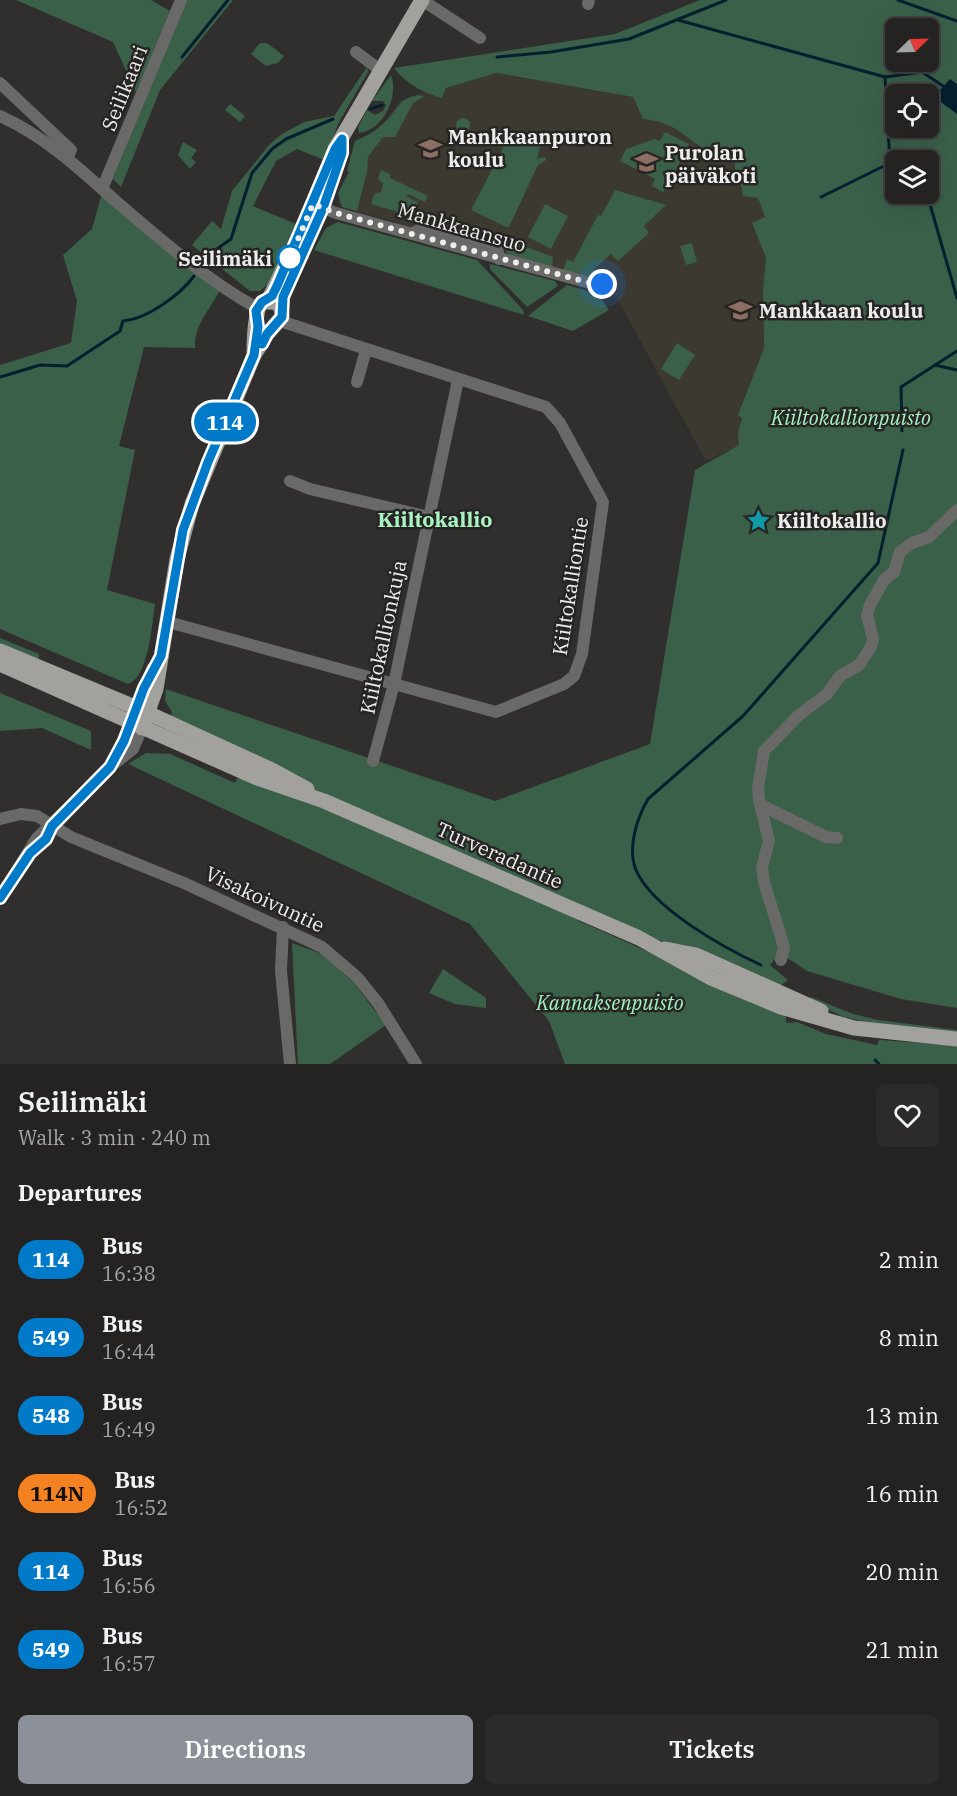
<!DOCTYPE html>
<meta charset="utf-8">
<style>
body{margin:0;font-family:"IBM Plex Serif",serif;background:#2c2b2a;color:#f1f3f6;height:100vh;display:flex;flex-direction:column;font-size:22px;white-space:nowrap}
*{box-sizing:border-box;margin:0}
p{font-size:20px;color:#a3a4a5}
.icon{flex:none;width:33px;height:33px;fill:none;stroke:currentColor;stroke-width:2;stroke-linecap:round;stroke-linejoin:round}
.map{position:relative;height:1064px;overflow:hidden}
.sheet{display:flex;flex-direction:column;background:#242322;flex:1}
.sheet>*{flex:none}
.badge{padding:0 12px;border-radius:20px;font-size:21px;line-height:39px}
.needle{width:39px;rotate:67deg}
.fabs{position:absolute;left:885px;top:18px;display:grid;gap:12px}
.fabs a{display:grid;place-items:center;width:54px;height:54px;border-radius:9px;background:#242322;box-shadow:0 6px 24px #0002,0 0 0 2px #414040;font-size:30px}
.you{position:absolute;width:30px;height:30px;margin:-15px;border:4px solid #fff;border-radius:50%;background:#1a73e8;box-shadow:0 0 0 9px #1a73e833}
.map>.badge{position:absolute;translate:-50% -50%;box-shadow:0 0 0 3px #fff}
h2{padding:0 18px;font-size:22px;line-height:54px}
.round{display:grid;place-items:center;flex:none;width:63px;height:63px;border-radius:9px;background:#2c2b2a}
.summary{display:flex;align-items:center;justify-content:space-between;height:102px;padding:0 18px}
h1{font-size:28px;font-weight:600;line-height:45px}
.primary-button{display:flex;gap:12px;margin-top:auto;padding:12px 18px}
.primary-button a{flex:1;height:69px;border-radius:9px;background:#8c9099;color:#fff;font-size:24px;font-weight:600;line-height:69px;text-align:center}
.primary-button a+a{background:#2c2b2a;color:#f1f3f6}
ul{padding:0;list-style:none}
li{display:flex;align-items:center;gap:18px;height:78px;padding:0 18px}
li div{flex:1}
li b{display:block;font-size:22px}
li em{font-style:normal}
li .badge{min-width:66px;font-weight:700;text-align:center}
.map>svg:first-child{display:block}
.built{fill:#3b3930}
.green{fill:#3a604a;fill-rule:evenodd}
.water{fill:#051f2f}
.lines{fill:none;stroke-linecap:round;stroke-linejoin:round}
.stream{stroke:#051f2f;stroke-width:3}
.minor{stroke:#696967;stroke-width:12}
.major{stroke:#a2a19e;stroke-width:15}
.line-casing{stroke:#fff;stroke-width:14}
.line{stroke:#007ac9;stroke-width:9}
.walk{stroke:#eeedec;stroke-width:6;stroke-dasharray:0 10.8}
.stop-dot{fill:#fff;stroke:#007ac9;stroke-width:3}
.labels{text-anchor:middle;dominant-baseline:central;stroke-width:5;stroke-linejoin:round;paint-order:stroke}
.street-label{font-size:20px;fill:#eeedec;stroke:#262523}
.poi-label{font-size:20px;font-weight:bold;fill:#eeedec;stroke:#262523;text-anchor:start}
.stop-label{font-size:20px;font-weight:bold;fill:#eeedec;stroke:#262523;text-anchor:end}
.park-label{font-size:20px;font-style:italic;fill:#a1f2c1;stroke:#262523}
.neighbourhood-label{font-size:21px;font-weight:bold;fill:#aaf4c2;stroke:#262523}
</style>
<div class="map">
<svg width="957" height="1064" viewBox="0 0 957 1064">
<rect width="100%" height="100%" fill="#302f2d"/>
<path class="built" d="M496,73L633,97L643,119L659,120L690,136L696,145L717,158L735,161V178L740,179L743,196L758,198L766,218L752,224L766,258L763,289L764,348L738,415L743,418L738,433L740,445L706,461L618,300L607,285L597,279L395,225V222L342,207L338,202V193L349,172L347,171L355,141L371,134L383,124L400,101L424,92L435,97L446,88Z"/>
<g class="green">
<path d="M16,0H151L170,11L136,92L113,42Z"/>
<path d="M186,0H233L160,90L121,187L113,179Z"/>
<path d="M700,0H957V1008L901,999L807,971L780,953L770,965L788,980L778,987L656,939L320,793L170,720L172,712L165,701L166,689L495,801L650,744L695,470L739,445L738,433L742,418L738,415L764,348L763,289L766,258L752,223L765,217L758,198L743,196L740,179H735V161C693,155 687,122 643,119L633,97L496,73L446,88L442,98C425,94 405,83 394,68L615,34ZM896,28H928V62H896ZM896,94H928V128H896ZM896,160H928V194H896Z"/>
<path d="M260,43H267L284,56L278,63L266,66L251,54Z"/>
<path d="M367,67L368,72L339,122L324,160L297,149L276,161L253,206L296,224L270,282L260,291H250L192,245L212,221L221,229L232,191L269,145L282,134L304,122L334,116Z"/>
<path d="M391,75C399,96 384,130 359,133L358,127L367,110L375,115L383,111L386,105L383,101H372Z"/>
<path d="M420,95L424,97L413,103L395,137H383L368,157L367,172L357,211L342,207L338,193L349,172L347,171L355,141C367,136 375,131 384,123C398,110 399,97 420,95Z"/>
<path d="M230,104L245,116L240,122L225,110Z"/>
<circle cx="463" cy="125" r="7"/>
<path d="M665,132L689,144L674,173L681,176L663,192L652,186L655,179L620,161L626,149L655,139L660,141Z"/>
<path d="M521,133L549,139L548,143L540,147L537,159L545,157L546,160L538,165L509,227H506L471,210L503,148L497,145L501,136L510,140L521,137Z"/>
<path d="M183,142L197,150L191,158L196,162L190,169L178,155Z"/>
<path d="M381,170L390,174V178L428,196L425,202L408,194L407,197L418,202L413,214L401,208L398,212L371,204L374,194L381,192L383,183L378,179Z"/>
<path d="M615,190L666,205L644,226L649,233L618,261L611,254L594,269L600,278L563,271L567,259L573,262L598,215L601,216Z"/>
<path d="M102,193L220,290C210,310 194,324 195,348L144,347L119,446L135,450L107,590L155,604C152,623 149,677 128,684L0,629V365L71,343L77,301L63,255L92,229Z"/>
<path d="M545,204L568,216L551,249L528,237Z"/>
<path d="M338,222L477,260L523,310L524,315L314,250L326,228Z"/>
<path d="M507,240L553,257L552,266L550,268L510,256L505,250Z"/>
<path d="M692,243L697,262L686,265L680,246Z"/>
<path d="M490,264L555,281L558,286L527,307L490,269Z"/>
<path d="M567,285L598,294L609,310L573,331L528,316Z"/>
<path d="M677,343L695,355L679,380L661,369Z"/>
<path d="M0,638L39,654V659L22,656L0,648Z"/>
<path d="M0,693L91,731V750L42,728L0,731Z"/>
<path d="M146,753L170,754L235,783L238,777L285,792L576,916L577,920L786,1013V1023L797,1022L826,1034L877,1045L879,1040L957,1045V1064H565L549,1021L470,924L128,764Z"/>
<path d="M292,943L322,954L353,982L386,1025L330,1064H298Z"/>
<path d="M443,969L486,998V1008L455,1004L429,993Z"/>
<path d="M811,997L853,1014L878,1020L957,1030V1034L871,1023L844,1017L810,1001Z"/>
</g>
<path class="water" d="M950,79L957,84V114L934,97Z"/>
<g class="lines">
<g class="stream">
<path d="M898,0L957,21"/>
<path d="M678,20L885,77L922,72L946,88"/>
<path d="M182,57L228,0"/>
<path d="M497,57L551,52L629,39L726,0"/>
<path d="M370,109L382,105"/>
<path d="M927,194L957,298"/>
<path d="M821,197L890,163L885,77"/>
<path d="M207,256L231,239L252,173L272,149L286,139L333,119"/>
<path d="M935,365L957,370"/>
<path d="M0,377L40,365L67,366L120,331L123,321C147,319 180,295 194,276"/>
<path d="M902,431L901,387L957,351"/>
<path d="M761,965C724,948 652,908 636,870C627,848 637,818 648,799L743,716L878,563L903,450"/>
<path d="M875,1060L879,1064"/>
</g>
<g class="minor">
<path d="M422,0L480,38"/>
<path d="M588,4L589,0"/>
<path d="M356,52L380,70"/>
<path d="M0,83L71,150L67,158"/>
<path d="M0,116C46,137 81,170 118,203C161,240 208,281 257,308"/>
<path d="M102,189L181,0"/>
<path d="M313,204L336,213L590,283L602,284"/>
<path d="M413,233L426,226L493,244L497,247L499,259"/>
<path d="M357,382L366,350"/>
<path d="M290,481L310,489L429,517"/>
<path d="M168,622L496,712L564,684L574,676L582,654L603,502L560,423L546,407L280,321"/>
<path d="M373,761L394,684L458,380"/>
<path d="M111,765L131,723"/>
<path d="M759,800L769,841L762,867L764,882L784,947L781,960"/>
<path d="M0,819L21,814L37,816L71,837L184,883L322,947L357,977L378,1003L416,1064"/>
<path d="M837,838L826,837L763,806L759,800L758,788L764,751L799,715L827,694L840,676L859,665L871,647L873,639L867,615L870,605L884,580L894,572L900,552L912,543L929,537L957,510"/>
<path d="M0,898L37,838L110,767L133,749L142,728"/>
<path d="M283,927L281,971L290,1064"/>
</g>
<g class="major">
<path d="M268,301L304,226L335,149L422,0"/>
<path d="M0,651L137,708L274,771L307,789"/>
<path d="M0,664L257,778L324,801L639,938L711,978L781,1007L854,1028L957,1039"/>
<path d="M134,716L154,669"/>
<path d="M142,728L156,689L177,559L192,504L254,355L267,334L282,317L281,307L275,302H262C255,309 254,343 254,355"/>
<path d="M665,949L696,955L821,1011"/>
</g>
</g>
<g class="lines">
<defs>
<path id="line" d="M0,898L30,853L46,839L52,826L110,767L124,741L144,688L161,656L183,530L208,462L254,355L258,327L256,311L262,302L272,296L277,286L335,149L342,139V153L323,208L283,297L282,317L267,334L262,344"/>
</defs>
<use href="#line" class="line-casing"/>
<use href="#line" class="line"/>
<path class="walk" d="M290,258L313,204L336,213L590,283L602,284"/>
</g>
<defs>
<symbol id="school-bare" viewBox="-9 -9 18 18"><path d="M0-5L7-2L0 1L-7-2ZM-4 1L0 2.5L4 1V4Q0 6-4 4Z" fill="#8d6e63" stroke="#262523" stroke-width="2.5" paint-order="stroke"/></symbol>
<symbol id="sight-bare" viewBox="-9 -9 18 18"><path d="M0-6L1.8-2.2L6-1.7L2.9 1.2L3.7 5.4L0 3.3L-3.7 5.4L-2.9 1.2L-6-1.7L-1.8-2.2Z" fill="#0f9aa8" stroke="#262523" stroke-width="2.5" paint-order="stroke"/></symbol>
</defs>
<g fill-rule="evenodd">
<use href="#school-bare" x="414" y="132" width="33" height="33"/>
<use href="#school-bare" x="630" y="146" width="33" height="33"/>
<use href="#school-bare" x="724" y="294" width="33" height="33"/>
<use href="#sight-bare" x="742" y="504" width="33" height="33"/>
</g>
<circle class="stop-dot" cx="290" cy="258" r="12"/>
<g class="labels">
<g class="street-label">
<text transform="translate(124 88) rotate(-68)">Seilikaari</text>
<text transform="translate(462 227) rotate(16)">Mankkaansuo</text>
<text transform="translate(570 586) rotate(-81)">Kiiltokalliontie</text>
<text transform="translate(383 637) rotate(-78)">Kiiltokallionkuja</text>
<text transform="translate(500 855) rotate(24)">Turveradantie</text>
<text transform="translate(265 899) rotate(25)">Visakoivuntie</text>
</g>
<g class="poi-label">
<text x="448" y="136">Mankkaanpuron<tspan x="448" dy="23">koulu</tspan></text>
<text x="665" y="152">Purolan<tspan x="665" dy="23">päiväkoti</tspan></text>
<text x="759" y="310">Mankkaan koulu</text>
<text x="777" y="520">Kiiltokallio</text>
</g>
<g class="stop-label">
<text x="272" y="258">Seilimäki</text>
</g>
<g class="park-label">
<text x="851" y="417">Kiiltokallionpuisto</text>
<text x="610" y="1002">Kannaksenpuisto</text>
</g>
<g class="neighbourhood-label">
<text x="435" y="519">Kiiltokallio</text>
</g>
</g>
</svg>
<div class="fabs">
<a><svg class="needle" viewBox="-14 -14 28 28"><path d="M0-13l5 13h-10z" fill="#e53935"/><path d="M0 13l5-13h-10z" fill="#a3a4a5"/></svg></a>
<a><svg class="icon" aria-label="locate" viewBox="0 0 24 24"><circle cx="12" cy="12" r="6"/><path d="M12 2v4M12 18v4M2 12h4M18 12h4"/></svg></a>
<a><svg class="icon" aria-label="layers" viewBox="0 0 24 24"><path d="M12 4l9 5-9 5-9-5zM3 14l9 5 9-5"/></svg></a>
</div>
<div class="you" style="left:602px;top:284px"></div>
<b class="badge" style="left:225px;top:422px;background:#007ac9;color:#fff">114</b>
</div>
<section class="sheet">
<div class="summary"><div><h1>Seilimäki</h1><p>Walk · 3 min · 240 m</p></div><a class="round"><svg class="icon" aria-label="heart" viewBox="0 0 24 24"><path d="M12 20l-8-8c-3-5 5-10 8-4 3-6 11-1 8 4z"/></svg></a></div>
<h2>Departures</h2>
<ul>
<li><span class="badge" style="background:#007ac9;color:#fff">114</span><div><b>Bus</b><p>16:38</p></div><em>2 min</em></li>
<li><span class="badge" style="background:#007ac9;color:#fff">549</span><div><b>Bus</b><p>16:44</p></div><em>8 min</em></li>
<li><span class="badge" style="background:#007ac9;color:#fff">548</span><div><b>Bus</b><p>16:49</p></div><em>13 min</em></li>
<li><span class="badge" style="background:#f58220;color:#111">114N</span><div><b>Bus</b><p>16:52</p></div><em>16 min</em></li>
<li><span class="badge" style="background:#007ac9;color:#fff">114</span><div><b>Bus</b><p>16:56</p></div><em>20 min</em></li>
<li><span class="badge" style="background:#007ac9;color:#fff">549</span><div><b>Bus</b><p>16:57</p></div><em>21 min</em></li>
</ul>
<div class="primary-button"><a>Directions</a><a>Tickets</a></div>
</section>
